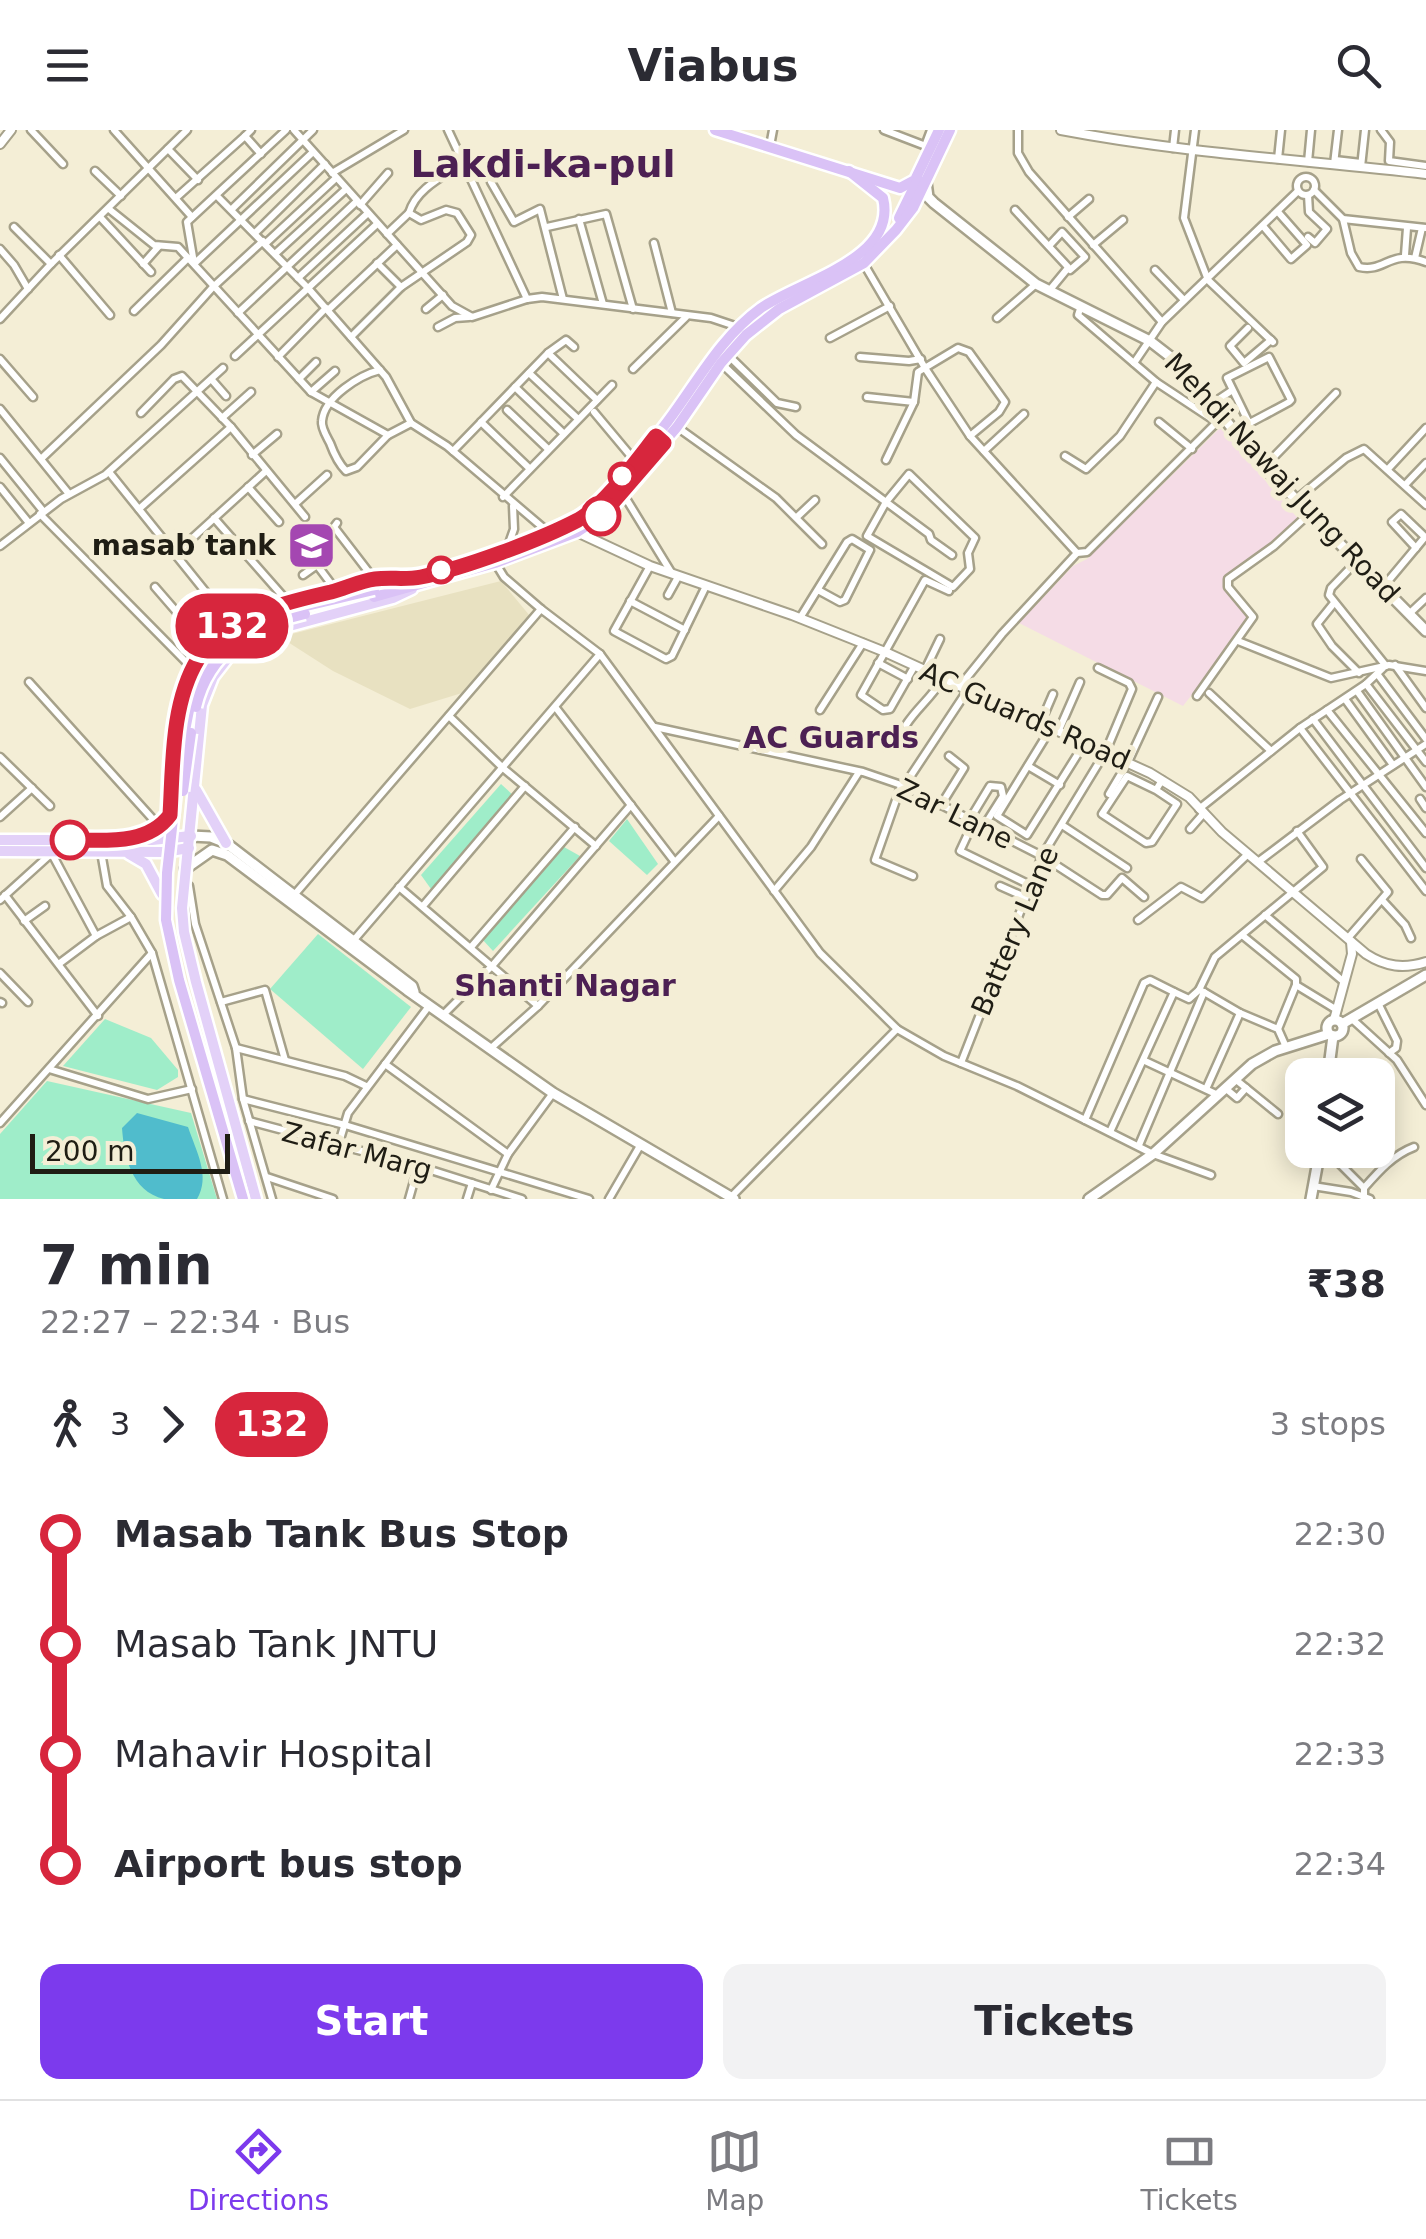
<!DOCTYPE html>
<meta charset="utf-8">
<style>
body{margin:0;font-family:"DejaVu Sans",sans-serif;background:#f2f2f3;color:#2b2b33;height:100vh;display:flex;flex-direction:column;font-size:38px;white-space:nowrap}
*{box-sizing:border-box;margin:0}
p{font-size:32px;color:#7c7c81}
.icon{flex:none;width:55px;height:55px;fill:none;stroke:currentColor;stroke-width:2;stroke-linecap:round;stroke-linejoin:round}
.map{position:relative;height:1069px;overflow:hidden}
.details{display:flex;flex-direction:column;background:#fff;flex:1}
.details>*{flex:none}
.badge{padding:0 20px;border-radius:32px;font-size:35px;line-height:65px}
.buttons{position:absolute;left:1285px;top:928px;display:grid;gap:20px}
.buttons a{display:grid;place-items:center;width:110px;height:110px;border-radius:20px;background:#fff;box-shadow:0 5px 25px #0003;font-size:50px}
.scale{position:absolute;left:30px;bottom:25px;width:200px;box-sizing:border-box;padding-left:10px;border:5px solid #1f1d14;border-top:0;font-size:28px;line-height:35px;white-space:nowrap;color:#1f1d14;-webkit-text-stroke:8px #f4eed6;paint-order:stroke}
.map>.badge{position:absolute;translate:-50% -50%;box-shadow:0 0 0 5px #fff}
.legs{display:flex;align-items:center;gap:15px;height:110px;padding:0 40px;font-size:32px}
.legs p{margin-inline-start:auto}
.overview{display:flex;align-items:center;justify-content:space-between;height:170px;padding:0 40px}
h1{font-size:55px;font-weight:600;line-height:75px}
.button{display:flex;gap:20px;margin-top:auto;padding:20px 40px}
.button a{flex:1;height:115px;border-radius:20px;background:#7c3aed;color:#fff;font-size:40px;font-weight:600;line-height:115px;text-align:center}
.button a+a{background:#f2f2f3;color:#2b2b33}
ul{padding:0 40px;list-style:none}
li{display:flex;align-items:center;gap:35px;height:110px;font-size:38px}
li i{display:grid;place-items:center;width:15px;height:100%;margin:0 12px;background:currentColor}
li i::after{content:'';width:25px;height:25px;margin:-12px;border:8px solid;border-radius:50%;background:#fff}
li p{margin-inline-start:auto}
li:first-child i{background:linear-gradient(#0000 50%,currentColor 0)}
li:last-child i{background:linear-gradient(currentColor 50%,#0000 0)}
header{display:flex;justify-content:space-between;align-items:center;height:130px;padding:0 40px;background:#fff;font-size:45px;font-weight:600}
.tab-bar{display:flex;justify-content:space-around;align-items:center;height:140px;border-top:2px solid #e1e1e2;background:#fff;font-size:28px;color:#7c7c81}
.tab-bar a{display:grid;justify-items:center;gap:5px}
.tab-bar .current{color:#7c3aed}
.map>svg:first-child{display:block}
.built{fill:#e8e1c1}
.medical{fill:#f5dce6}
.green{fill:#9fedc9}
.water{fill:#50bccc}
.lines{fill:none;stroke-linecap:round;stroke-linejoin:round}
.minor-casing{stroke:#a6a18a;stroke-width:11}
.tertiary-casing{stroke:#a6a18a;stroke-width:12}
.secondary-casing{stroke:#a6a18a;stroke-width:14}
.primary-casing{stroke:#fff;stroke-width:15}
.trunk-casing{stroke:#fff;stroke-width:15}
.minor{stroke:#fff;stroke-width:6}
.tertiary{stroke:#fff;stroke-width:8}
.secondary{stroke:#fff;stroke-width:9}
.primary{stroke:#e3d1f8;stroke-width:10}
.trunk{stroke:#dac2f6;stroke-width:10}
.trunk-bridge-casing{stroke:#fff;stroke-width:15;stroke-linecap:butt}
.trunk-bridge{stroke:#dac2f6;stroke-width:10}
.line-1-casing{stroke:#fff;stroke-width:22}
.line-1{stroke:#d7263d;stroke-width:15}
.stop-1-dot{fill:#fff;stroke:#d7263d;stroke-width:5}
.labels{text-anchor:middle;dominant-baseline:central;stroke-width:10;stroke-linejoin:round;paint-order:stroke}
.street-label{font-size:28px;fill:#1f1d14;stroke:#f4eed6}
.poi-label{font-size:28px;font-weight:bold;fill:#1f1d14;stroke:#f4eed6;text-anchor:end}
.neighbourhood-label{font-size:30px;font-weight:bold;fill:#4c2053;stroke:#f4eed6}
.district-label{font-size:38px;font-weight:bold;fill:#4c2053;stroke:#f4eed6}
</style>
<header><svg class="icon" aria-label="menu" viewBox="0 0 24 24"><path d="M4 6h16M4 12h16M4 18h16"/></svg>Viabus<svg class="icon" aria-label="search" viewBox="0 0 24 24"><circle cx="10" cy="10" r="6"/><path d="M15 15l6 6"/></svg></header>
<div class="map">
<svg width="1426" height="1069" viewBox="0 0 1426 1069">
<rect width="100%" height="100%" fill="#f4eed6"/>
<path class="built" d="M501,451L530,486L462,563L410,579L333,541L280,507Z"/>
<path class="medical" d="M1220,298L1300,391L1229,452L1254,485L1183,576L1019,493L1073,436L1087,429Z"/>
<g class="green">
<path d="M501,654L515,667L431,759L421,745Z"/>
<path d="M627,689L658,734L647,745L609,711Z"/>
<path d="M564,717L580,726L493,821L482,809Z"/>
<path d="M318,804L411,877L363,939L270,859Z"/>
<path d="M105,889L151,908L178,940V947L157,960L63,936Z"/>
<path d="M47,951L191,983L217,1069H0V1004Z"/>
</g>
<path class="water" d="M137,983L188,997C196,1021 211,1046 197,1069C187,1069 174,1069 164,1069C131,1061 124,1026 122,998Z"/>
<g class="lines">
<defs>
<g id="minor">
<path d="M31,0L63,34"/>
<path d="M114,0L192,87"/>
<path d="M251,0L245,6L261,24"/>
<path d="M294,0L452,176L472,187L527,169L542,167L711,188L738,197"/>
<path d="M448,0L527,169"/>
<path d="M884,0L931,18"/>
<path d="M1018,0V23L1029,42L1162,192"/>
<path d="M1195,0L1184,88L1208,150L1273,212"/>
<path d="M1381,0L1390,12L1389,31L1426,36"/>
<path d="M770,16L773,0"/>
<path d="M925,16L931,0"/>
<path d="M1173,18L1175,0"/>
<path d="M168,19L198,50"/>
<path d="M1278,29L1281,0"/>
<path d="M1335,30L1361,33"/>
<path d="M1308,32L1311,0"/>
<path d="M1334,34L1338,0"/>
<path d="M1361,37L1365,0"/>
<path d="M95,41L121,66"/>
<path d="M332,43L404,0"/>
<circle cx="1306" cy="56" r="9"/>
<path d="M491,52L514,92L540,79L563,169"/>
<path d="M1314,60L1343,89L1426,98"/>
<path d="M217,66L307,157L386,247L411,293L447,316L548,402"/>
<path d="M177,67L245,6"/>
<path d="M360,75L388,43"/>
<path d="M109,79L154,115L178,117L311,262L388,305L411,293"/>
<path d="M232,79L313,0"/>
<path d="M1015,80L1068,137"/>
<path d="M409,83C416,59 442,47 462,34"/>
<path d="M100,87L151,142"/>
<path d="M1068,87L1089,69"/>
<path d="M579,89L603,174"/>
<path d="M1343,89L1351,123L1359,137C1386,143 1389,118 1426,132"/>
<path d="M1263,96L1291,129L1307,115L1278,82"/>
<path d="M14,97L51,134"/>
<path d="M547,97L606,84L633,179"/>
<path d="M255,103L325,34"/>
<path d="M1308,107L1315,113L1327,99L1309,82L1308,65"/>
<path d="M654,113L672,183"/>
<path d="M265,114L336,48"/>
<path d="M1093,115L1123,90"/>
<path d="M1049,116L1062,102L1085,127L1070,140L1068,138L1049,161"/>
<path d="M0,119L14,135L28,159"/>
<path d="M275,124L346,59"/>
<path d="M59,125L110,185"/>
<path d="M1405,125L1407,98"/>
<path d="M1415,128L1422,98"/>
<path d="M194,133L187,92L286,0"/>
<path d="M195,133L313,22"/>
<path d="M377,133L401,157"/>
<path d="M143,134L159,116"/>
<path d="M864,134L925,238L970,306L1077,423"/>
<path d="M1155,140L1184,170"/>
<path d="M298,148L368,83"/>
<path d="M1081,176L1078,185L1156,252L1218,293"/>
<path d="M426,179L443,165"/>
<path d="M328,180L397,115"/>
<path d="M134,181L188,128"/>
<path d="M238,183L357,71"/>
<path d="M997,188L1036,154"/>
<path d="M0,189L51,134L187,0"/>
<path d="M438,197L455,188L469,187"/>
<path d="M1248,198L1230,216L1244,233L1271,210"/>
<path d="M351,207L401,157L467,112L471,105L457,83L446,80L421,90L409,83L387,104"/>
<path d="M830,208L890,176"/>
<path d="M548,223L597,270"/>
<path d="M728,225L777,273L796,277"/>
<path d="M235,226L377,94"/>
<path d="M278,227L326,178"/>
<path d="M860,227L909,231L921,229"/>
<path d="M0,229L33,267"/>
<path d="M721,233L796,305L929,404L931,410L952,425"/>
<path d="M1134,233L1162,192L1298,61"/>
<path d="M633,239L686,187"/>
<path d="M380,240C360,245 324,267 322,291C321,298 327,307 330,313C334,324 338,333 346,341L357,337L388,305"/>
<path d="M529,243L577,288"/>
<path d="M299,249L316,232"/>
<path d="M212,250L226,266"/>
<path d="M515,257L563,303"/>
<path d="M311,262L335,241"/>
<path d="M867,267L914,272"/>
<path d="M1213,273L1231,261"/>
<path d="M0,279L69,364"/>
<path d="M507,280L548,319"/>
<path d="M594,282L635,331"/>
<path d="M141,283L174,249L182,246L231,297L305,387"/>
<path d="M222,288L251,262"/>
<path d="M481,292L529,338"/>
<path d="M1159,292L1192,319"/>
<path d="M677,297L776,368L822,414"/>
<path d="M1235,301C1253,291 1271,282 1289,272L1291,270L1269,227L1227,248L1249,293"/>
<path d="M453,321L548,223L566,210L574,217"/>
<path d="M984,321L1024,284"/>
<path d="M252,325L277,304"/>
<path d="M1065,326L1086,339L1120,306L1156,252"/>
<path d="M0,328L43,381"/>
<path d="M41,329L161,215L213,157L263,111"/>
<path d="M886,330L914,272L918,242L958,218L969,222L1005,272L999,282L970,306"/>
<path d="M1264,337L1336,263"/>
<path d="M1388,339L1426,298"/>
<path d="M109,342L233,496"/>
<path d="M909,344L975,408L968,423L970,439L953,457L867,406L886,372Z"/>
<path d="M1405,355L1426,333"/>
<path d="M0,357L29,393"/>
<path d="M248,357L279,392"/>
<path d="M622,362L671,442"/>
<path d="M503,367L612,255"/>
<path d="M1297,369L1346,328L1364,319L1426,375"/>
<path d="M295,374L327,345"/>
<path d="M139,379L231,297"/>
<path d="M40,384L192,538"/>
<path d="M797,387L815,370"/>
<path d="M214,388L288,472"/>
<path d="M337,393L334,397L374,449"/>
<path d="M309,399L327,421V427L317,435L335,459"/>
<path d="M0,416L61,369L105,345L223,238"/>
<path d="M1416,418L1392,392L1401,384L1425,407"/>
<path d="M507,419L514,399L513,376"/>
<path d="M175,424L266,341"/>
<path d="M1358,430L1331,458L1329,465L1386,536"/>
<path d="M496,434L504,447L541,479L600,524L820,823L897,899L944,926L1017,956L1153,1024L1211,1045"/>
<path d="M650,436L614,501L666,529L672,526L706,456"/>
<path d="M303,445L317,435"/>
<path d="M1384,456L1425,407"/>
<path d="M155,457L207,517"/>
<path d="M668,465L678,447"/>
<path d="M630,471L685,500"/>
<path d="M1334,473L1317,494L1332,516L1359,543"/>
<path d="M1410,483L1426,468"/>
<path d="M800,488L847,412L852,409L870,420L845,470L840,472L818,460"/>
<path d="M1238,511L1331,548L1389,535L1426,541"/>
<path d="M878,533L908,549"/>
<path d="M1395,535L1426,578"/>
<path d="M914,537L890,579L883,580L861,565L925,450L949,461"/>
<path d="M925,540L940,509"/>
<path d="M1378,545L1426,609"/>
<path d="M29,552L159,696"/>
<path d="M1366,554L1426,632"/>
<path d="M960,556L1002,504L1077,423L1087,422L1223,286"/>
<path d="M1357,561L1426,657"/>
<path d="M1209,563L1271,621"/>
<path d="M1197,566L1253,487L1228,457V449L1274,416L1310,383"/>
<path d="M1345,569L1393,635"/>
<path d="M556,578L674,731"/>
<path d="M820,580L863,513"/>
<path d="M1327,580L1426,703"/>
<path d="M449,586L503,638L596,716"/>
<path d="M1313,589L1426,738"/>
<path d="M1041,592L1053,564"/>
<path d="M906,595C917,578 931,568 942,550"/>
<path d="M655,597L863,642L904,656L1042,726L1102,765H1107L1122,748L1144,767"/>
<path d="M1051,598L997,686L1027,705L1086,611"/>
<path d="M1300,598L1426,761"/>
<path d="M1059,600L1080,552"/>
<path d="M0,627L50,676"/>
<path d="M1028,636L1060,655"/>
<path d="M901,656L875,730L913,746"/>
<path d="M904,656L967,561"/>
<path d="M1156,660L1177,674L1152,712L1146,713L1102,684L1127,646L1156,660L1162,650"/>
<path d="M1109,664L1128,632L1158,567"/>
<path d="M1420,669L1426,678"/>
<path d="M941,675L964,638L949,626"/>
<path d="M1199,679L1300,598L1366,554L1383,538"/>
<path d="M0,687L32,658"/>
<path d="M970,689L990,656L1001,657L1003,666L984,696"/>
<path d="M974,691L960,721L1030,755"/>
<path d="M1062,695L1127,738"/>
<path d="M1190,699L1204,683"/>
<path d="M101,722L107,756L131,787L152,823L223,1069"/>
<path d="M52,724L96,806L131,787"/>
<path d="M1258,732L1340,670L1426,614"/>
<path d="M189,756L195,794L236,918L243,969L272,1069"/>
<path d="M1000,756L1025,767"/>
<path d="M399,757L538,876"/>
<path d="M774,761L811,717L859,642"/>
<path d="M295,764L541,479"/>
<path d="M5,765L98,886"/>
<path d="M0,770L54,721"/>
<path d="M1382,770L1405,795L1411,808"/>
<path d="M423,776L525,656"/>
<path d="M1265,785L1344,852"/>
<path d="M1138,790L1181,757L1202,768L1248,724"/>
<path d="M24,791L45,776"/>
<path d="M1242,805L1296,849V855L1337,880"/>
<path d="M1348,808L1388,762L1361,729"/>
<path d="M353,811L600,524"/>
<path d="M472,816L575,697"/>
<path d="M60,833L96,806"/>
<path d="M0,843L28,872"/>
<path d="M1199,860L1215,827L1323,737L1297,701"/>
<path d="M0,872L2,873"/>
<path d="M221,872L265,860L285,930"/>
<path d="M1378,873L1397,911L1396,918L1389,923"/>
<path d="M443,885L492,836L631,675"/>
<path d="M1352,889L1397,930L1426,975"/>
<path d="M1278,899L1296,855"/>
<path d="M236,918L345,946L366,956"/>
<path d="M490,919L538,876L719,686"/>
<path d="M1145,931L1218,965"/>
<path d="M961,933L1042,726L1106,621L1132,559L1129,553L1098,538"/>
<path d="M385,934L508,1024"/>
<path d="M49,939L148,969L192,959"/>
<path d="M1235,949L1278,984"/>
<path d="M1225,958L1237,968L1246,958"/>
<path d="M1206,959L1240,883"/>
<path d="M243,969L345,995L589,1069"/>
<path d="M1085,990L1144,853L1150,850L1174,862"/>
<path d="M249,991L418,1036L522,1069"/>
<path d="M0,993L152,823"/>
<path d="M1110,1002L1174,862L1189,869L1199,860L1204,862L1240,883L1278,899L1286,917"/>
<path d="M1139,1015L1204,862"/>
<path d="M338,1016L348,983L429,876"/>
<path d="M1326,1020L1364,1058"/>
<path d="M267,1047L333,1069"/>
<path d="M1313,1056L1351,1062L1370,1069"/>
<path d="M491,1060L508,1024L553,963"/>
<path d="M1364,1066V1058C1379,1041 1393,1025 1414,1017"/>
<path d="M730,1068L897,899"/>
<path d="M409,1069L418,1037"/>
<path d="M467,1069L472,1053"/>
<path d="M609,1069L641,1014"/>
</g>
<g id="tertiary">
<path d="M1061,0C1182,23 1304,30 1426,44"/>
<path d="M0,14L11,0"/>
<path d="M577,402L650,436L792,485L885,522L1150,643L1189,667L1222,702L1366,824C1386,837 1404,839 1426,832"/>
<path d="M1334,890L1352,824L1351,812"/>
</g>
<g id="secondary">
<path d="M926,52L928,67L934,73L1036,154L1150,211L1181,235L1261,334L1426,501"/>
<path d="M191,706L211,707L226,713L412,856L414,862"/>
<path d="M185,739L212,720L227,725L407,860L553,963L734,1069"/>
<circle cx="1335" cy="898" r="8"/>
<path d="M1342,894L1426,845"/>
<path d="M1328,945L1333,906"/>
<path d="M1089,1069L1153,1024L1252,934L1275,921L1329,904"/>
<path d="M1311,1069L1320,1020"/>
</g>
<g id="primary">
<path d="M256,505L393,468L412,459"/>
<path d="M234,520L213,547L202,575L182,778L184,802L196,852L256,1069"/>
<path d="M196,660L226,713"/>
<path d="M170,675C173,629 173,575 195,533C225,478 351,451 409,448"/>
<path d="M140,706L160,697L170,685"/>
<path d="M0,710H152L191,706"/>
<path d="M0,721L164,722L189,718"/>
<path d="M129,724L146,734L162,764"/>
</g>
<g id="trunk">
<path d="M715,0L900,58L915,50L939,0"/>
<path d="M899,88L918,49"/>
<path d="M398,453C453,437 548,413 593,379C618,350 645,322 668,291C698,251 720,208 761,178C800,151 898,129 883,68L849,41"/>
<path d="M374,467L495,433L577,402L600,387L677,297L721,233L746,205L779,179L864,133L896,100L913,78L950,0"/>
</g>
</defs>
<use href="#minor" class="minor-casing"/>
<use href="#tertiary" class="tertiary-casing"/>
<use href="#secondary" class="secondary-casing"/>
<use href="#primary" class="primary-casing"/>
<use href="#trunk" class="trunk-casing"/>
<use href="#minor" class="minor"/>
<use href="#tertiary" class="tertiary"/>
<use href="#secondary" class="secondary"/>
<use href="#primary" class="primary"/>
<use href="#trunk" class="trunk"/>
<defs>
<g id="trunk-bridge">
<path d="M196,577C209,521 253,496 305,484"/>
<path d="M183,661L191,603"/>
<path d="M243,1069L179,850L166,790L167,743L180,626L192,565L214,521L251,494L281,482L374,460"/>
</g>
</defs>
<use href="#trunk-bridge" class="trunk-bridge-casing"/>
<use href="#trunk-bridge" class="trunk-bridge"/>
</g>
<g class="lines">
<defs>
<path id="line-1" d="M70,710C104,710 147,716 170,685C173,635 171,573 198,529C226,485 284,473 331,462C346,458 360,451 375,449C390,447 406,450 421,447C464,438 540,410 578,390C605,375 637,330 656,306L664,313L601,386"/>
</defs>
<use href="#line-1" class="line-1-casing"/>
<use href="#line-1" class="line-1"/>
</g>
<defs>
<symbol id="university-square" viewBox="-11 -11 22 22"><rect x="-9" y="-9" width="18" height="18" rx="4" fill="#a447b1" stroke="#f4eed6"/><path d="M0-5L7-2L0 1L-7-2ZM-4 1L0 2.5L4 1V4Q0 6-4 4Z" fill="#fff"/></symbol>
</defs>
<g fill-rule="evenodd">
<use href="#university-square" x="284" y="388" width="55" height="55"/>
</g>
<g class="stop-1-dot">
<circle cx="622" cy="346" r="12"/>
<circle cx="601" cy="386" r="18"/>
<circle cx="441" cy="440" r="12"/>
<circle cx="70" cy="710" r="18"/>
</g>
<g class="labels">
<g class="street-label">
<text transform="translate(1282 348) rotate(47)">Mehdi Nawaj Jung Road</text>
<text transform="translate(1025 586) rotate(24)">AC Guards Road</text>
<text transform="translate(955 684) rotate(26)">Zar Lane</text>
<text transform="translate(1015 801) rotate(-67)">Battery Lane</text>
<text transform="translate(357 1021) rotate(15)">Zafar Marg</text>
</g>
<g class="poi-label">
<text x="276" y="415">masab tank</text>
</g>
<g class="neighbourhood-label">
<text x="831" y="607">AC Guards</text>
<text x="565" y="855">Shanti Nagar</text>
</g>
<g class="district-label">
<text x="543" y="34">Lakdi-ka-pul</text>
</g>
</g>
</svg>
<div class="buttons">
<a><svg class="icon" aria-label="layers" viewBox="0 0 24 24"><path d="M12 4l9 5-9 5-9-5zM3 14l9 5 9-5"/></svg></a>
</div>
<div class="scale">200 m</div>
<b class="badge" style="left:232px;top:496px;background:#d7263d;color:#fff">132</b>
</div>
<section class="details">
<div class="overview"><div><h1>7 min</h1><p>22:27 – 22:34 · Bus</p></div><b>₹38</b></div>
<div class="legs"><svg class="icon" aria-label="walk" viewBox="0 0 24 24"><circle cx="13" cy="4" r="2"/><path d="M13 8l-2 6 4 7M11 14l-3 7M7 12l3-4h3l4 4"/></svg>3<svg class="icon" aria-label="forward" viewBox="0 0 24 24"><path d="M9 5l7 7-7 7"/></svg><b class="badge" style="background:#d7263d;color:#fff">132</b><p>3 stops</p></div>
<ul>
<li><i style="color:#d7263d"></i><b>Masab Tank Bus Stop</b><p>22:30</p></li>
<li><i style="color:#d7263d"></i><span>Masab Tank JNTU</span><p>22:32</p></li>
<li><i style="color:#d7263d"></i><span>Mahavir Hospital</span><p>22:33</p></li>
<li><i style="color:#d7263d"></i><b>Airport bus stop</b><p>22:34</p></li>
</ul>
<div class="button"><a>Start</a><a>Tickets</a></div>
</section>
<nav class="tab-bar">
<a class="current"><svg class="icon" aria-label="directions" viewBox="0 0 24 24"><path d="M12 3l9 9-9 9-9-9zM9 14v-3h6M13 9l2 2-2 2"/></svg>Directions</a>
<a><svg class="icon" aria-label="map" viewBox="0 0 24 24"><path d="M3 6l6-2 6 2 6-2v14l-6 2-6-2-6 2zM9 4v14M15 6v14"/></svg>Map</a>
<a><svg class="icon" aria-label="tickets" viewBox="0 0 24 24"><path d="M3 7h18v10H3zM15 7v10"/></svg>Tickets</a>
</nav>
